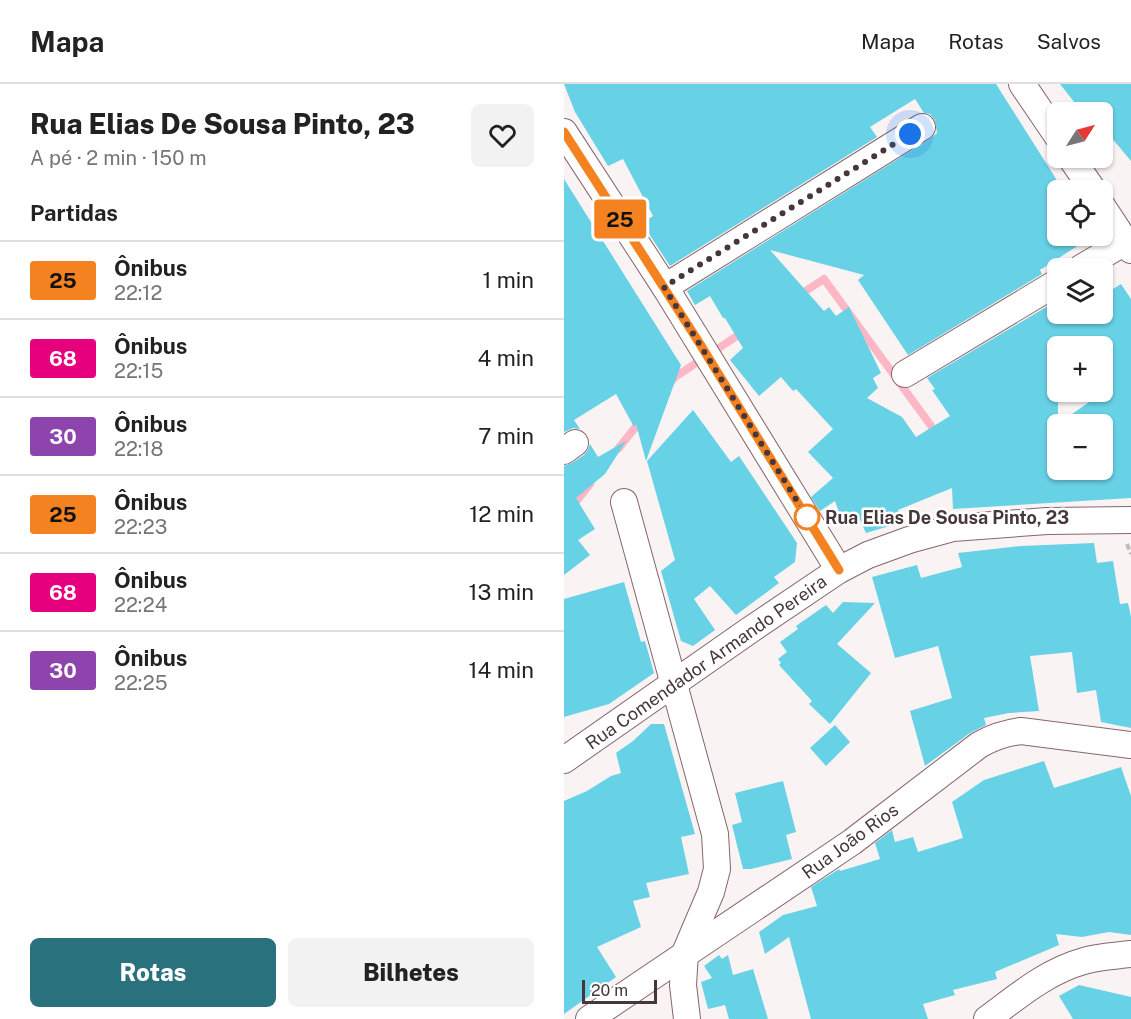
<!DOCTYPE html>
<html lang="pt">
<meta charset="utf-8">
<style>
body{margin:0;font-family:"Public Sans",sans-serif;background:#f2f2f2;color:#222;height:100vh;display:flex;flex-direction:column;font-size:22px;white-space:nowrap}
*{box-sizing:border-box;margin:0}
p{font-size:20px;color:#767676}
.icon{flex:none;width:33px;height:33px;fill:none;stroke:currentColor;stroke-width:2;stroke-linecap:round;stroke-linejoin:round}
.map{position:relative;flex:1;overflow:hidden}
.details{display:flex;flex-direction:column;background:#fff;width:564px}
.details>*{flex:none}
.badge{padding:0 12px;border-radius:4px;font-size:21px;line-height:39px}
.needle{width:39px;rotate:54deg}
.tools{position:absolute;left:483px;top:18px;display:grid;gap:12px}
.tools a{display:grid;place-items:center;width:66px;height:66px;border-radius:9px;background:#fff;box-shadow:0 2px 4px #0004;font-size:30px}
.scale{position:absolute;left:18px;bottom:15px;width:75px;box-sizing:border-box;padding-left:6px;border:3px solid #45373a;border-top:0;font-size:16px;line-height:21px;white-space:nowrap;color:#45373a;-webkit-text-stroke:4px #fff;paint-order:stroke}
.you{position:absolute;width:30px;height:30px;margin:-15px;border:4px solid #fff;border-radius:50%;background:#1a73e8;box-shadow:0 0 0 9px #1a73e833}
.map>.badge{position:absolute;translate:-50% -50%;box-shadow:0 0 0 3px #fff}
h2{padding:0 30px;font-size:22px;line-height:54px}
.round{display:grid;place-items:center;flex:none;width:63px;height:63px;border-radius:9px;background:#f2f2f2}
.headline{display:flex;align-items:center;justify-content:space-between;height:102px;padding:0 30px}
h1{font-size:28px;font-weight:800;line-height:45px}
.primary-button{display:flex;gap:12px;margin-top:auto;padding:12px 30px}
.primary-button a{flex:1;height:69px;border-radius:9px;background:#2a717e;color:#fff;font-size:24px;font-weight:800;line-height:69px;text-align:center}
.primary-button a+a{background:#f2f2f2;color:#222}
ul{padding:0;list-style:none}
li{display:flex;align-items:center;gap:18px;height:78px;padding:0 30px;border-top:2px solid #e0e0e0}
li div{flex:1}
li b{display:block;font-size:22px}
li em{font-style:normal}
li .badge{min-width:66px;font-weight:700;text-align:center}
header{display:flex;align-items:center;gap:36px;box-sizing:border-box;height:84px;padding:0 30px;background:#fff;border-bottom:2px solid #e0e0e0}
header strong{font-size:28px}
nav{display:flex;gap:33px;margin-inline-start:auto;font-size:21px}
main{display:flex;flex:1;min-height:0}
.map>svg:first-child{display:block}
.lines{fill:none;stroke-linecap:round;stroke-linejoin:round}
.stream{stroke:#fbb7c6;stroke-width:8}
.building{fill:#67d1e5;fill-rule:evenodd}
.minor-casing{stroke:#86666d;stroke-width:28}
.path{stroke:#c3babb;stroke-width:4;stroke-dasharray:6 3;stroke-linecap:butt}
.minor{stroke:#fff;stroke-width:26}
.line-casing{stroke:#fff;stroke-width:14}
.line{stroke:#f58220;stroke-width:9}
.walk{stroke:#45373a;stroke-width:6;stroke-dasharray:0 10.8}
.stop-dot{fill:#fff;stroke:#f58220;stroke-width:3}
.labels{text-anchor:middle;dominant-baseline:central;stroke-width:5;stroke-linejoin:round;paint-order:stroke}
.stop-label{font-size:18px;font-weight:bold;fill:#45373a;stroke:#fff;text-anchor:start}
.street-label{font-size:18px;fill:#45373a;stroke:#fff}
</style>
<header>
<strong>Mapa</strong>
<nav><a>Mapa</a><a>Rotas</a><a>Salvos</a></nav>
</header>
<main>
<section class="details">
<div class="headline"><div><h1>Rua Elias De Sousa Pinto, 23</h1><p>A pé · 2 min · 150 m</p></div><a class="round"><svg class="icon" aria-label="heart" viewBox="0 0 24 24"><path d="M12 20l-8-8c-3-5 5-10 8-4 3-6 11-1 8 4z"/></svg></a></div>
<h2>Partidas</h2>
<ul>
<li><span class="badge" style="background:#f58220;color:#111">25</span><div><b>Ônibus</b><p>22:12</p></div><em>1 min</em></li>
<li><span class="badge" style="background:#e6007e;color:#fff">68</span><div><b>Ônibus</b><p>22:15</p></div><em>4 min</em></li>
<li><span class="badge" style="background:#8e44ad;color:#fff">30</span><div><b>Ônibus</b><p>22:18</p></div><em>7 min</em></li>
<li><span class="badge" style="background:#f58220;color:#111">25</span><div><b>Ônibus</b><p>22:23</p></div><em>12 min</em></li>
<li><span class="badge" style="background:#e6007e;color:#fff">68</span><div><b>Ônibus</b><p>22:24</p></div><em>13 min</em></li>
<li><span class="badge" style="background:#8e44ad;color:#fff">30</span><div><b>Ônibus</b><p>22:25</p></div><em>14 min</em></li>
</ul>
<div class="primary-button"><a>Rotas</a><a>Bilhetes</a></div>
</section>
<div class="map">
<svg width="567" height="935" viewBox="0 0 567 935">
<rect width="100%" height="100%" fill="#faf3f4"/>
<g class="lines">
<g class="stream">
<path d="M234,212L260,195L373,350"/>
<path d="M106,299L111,293L179,248"/>
<path d="M54,365L78,335"/>
<path d="M0,433L26,400"/>
</g>
</g>
<g class="building">
<path d="M0,0H432L494,98V152H529L476,186L478,190L344,271L294,196L300,191L206,166L260,227L265,223L272,232L285,223L317,289L309,294L314,304L303,314L338,333L352,353L386,332L368,306L371,305L363,294L494,216V230H538V212L557,200L567,215V414L389,425L388,404L334,426L339,438L302,449L296,436L280,442L271,417L256,427L247,413L269,394L244,368L269,345L232,305L229,307L217,293L195,312L166,276L179,264L161,234H159L146,212L131,221L123,207L366,55L373,49L371,36L366,30L360,29L351,15L306,43L313,53L106,182L78,139L89,132L59,75L44,82L11,28ZM494,262H538V309L494,340H538V386H494Z"/>
<path d="M496,0H567V77L546,52L538,58V28H518Z"/>
<path d="M0,95L117,281L82,377L72,340L70,343L52,310L10,336L16,345L9,344L0,348Z"/>
<path d="M129,326L167,378L175,372L233,459L231,478L210,493L215,499L172,531L146,502L130,515L151,546L129,562L117,557L97,487L111,476L83,377Z"/>
<path d="M62,357L41,390L12,414L31,445L14,456L26,471L0,491V382L8,379L20,371L24,366L26,360L34,373Z"/>
<path d="M530,459L533,479L549,477L556,520L564,519L567,533V644L537,638L532,606L513,609L508,568L466,572L475,627L445,629L420,634L422,641L406,649L361,682L346,627L388,614L374,562L331,574L308,493L353,481L357,494L398,483L394,469L457,462Z"/>
<path d="M60,498L77,558L81,557L90,589L45,620L0,633V515Z"/>
<path d="M279,518L311,519L273,560L307,589L266,640L245,620L248,617L215,581L217,579L214,575L223,568L216,558L234,545L232,542L262,521L269,529Z"/>
<path d="M87,640H100L131,750L117,753L125,790L82,799L86,813L69,817L77,843L33,863L52,893L0,930V717L23,707L47,692L57,689L52,669L69,657Z"/>
<path d="M271,641L286,658L262,682L246,664Z"/>
<path d="M480,677L490,704L557,683L567,712V851L545,848L518,853L492,850L495,861L431,888L433,895L389,906L391,911L359,920L364,935H247L225,853L201,870L195,848L219,831L253,822L247,803L275,785L276,787L316,775L311,759L328,746L331,758L349,753L354,768L399,754L388,718L420,696Z"/>
<path d="M219,697L232,748L222,751L228,775L187,785H179L168,741L178,738L171,709Z"/>
<path d="M155,871L158,875L164,871L169,891L189,885L204,935H165L161,921L144,925L137,898L148,894L140,882Z"/>
<path d="M515,901L567,913V935H509L495,912Z"/>
</g>
<g class="lines">
<defs>
<g id="minor">
<path d="M458,0L494,53"/>
<path d="M0,48L101,203L275,486"/>
<path d="M507,74L529,106"/>
<path d="M538,122L567,166"/>
<path d="M517,184L561,158"/>
<path d="M101,203L358,43"/>
<path d="M341,290L494,198"/>
<path d="M0,367L11,359"/>
<path d="M60,418L151,750L153,785L147,808L121,869L119,901L123,935"/>
<path d="M0,676L186,546L275,486L304,471L345,456L389,444L483,437L567,436"/>
<path d="M25,935L288,758L415,661C429,653 441,649 457,647L567,661"/>
<path d="M423,935C453,913 483,887 520,877C535,872 552,872 567,870"/>
</g>
</defs>
<use href="#minor" class="minor-casing"/>
<path class="path" d="M563,460L567,470"/>
<use href="#minor" class="minor"/>
</g>
<g class="lines">
<defs>
<path id="line" d="M0,48L136,260L275,486"/>
</defs>
<use href="#line" class="line-casing"/>
<use href="#line" class="line"/>
<path class="walk" d="M243,433L100,203L346,50"/>
</g>
<circle class="stop-dot" cx="243" cy="433" r="12"/>
<g class="labels">
<g class="stop-label">
<text x="261" y="433">Rua Elias De Sousa Pinto, 23</text>
</g>
<g class="street-label">
<text transform="translate(142 578) rotate(-35)">Rua Comendador Armando Pereira</text>
<text transform="translate(286 757) rotate(-36)">Rua João Rios</text>
</g>
</g>
</svg>
<div class="tools">
<a><svg class="needle" viewBox="-14 -14 28 28"><path d="M0-13l5 13h-10z" fill="#e53935"/><path d="M0 13l5-13h-10z" fill="#767676"/></svg></a>
<a><svg class="icon" aria-label="locate" viewBox="0 0 24 24"><circle cx="12" cy="12" r="6"/><path d="M12 2v4M12 18v4M2 12h4M18 12h4"/></svg></a>
<a><svg class="icon" aria-label="layers" viewBox="0 0 24 24"><path d="M12 4l9 5-9 5-9-5zM3 14l9 5 9-5"/></svg></a>
<a>+</a>
<a>−</a>
</div>
<div class="scale">20 m</div>
<div class="you" style="left:346px;top:50px"></div>
<b class="badge" style="left:56px;top:135px;background:#f58220;color:#111">25</b>
</div>
</main>
